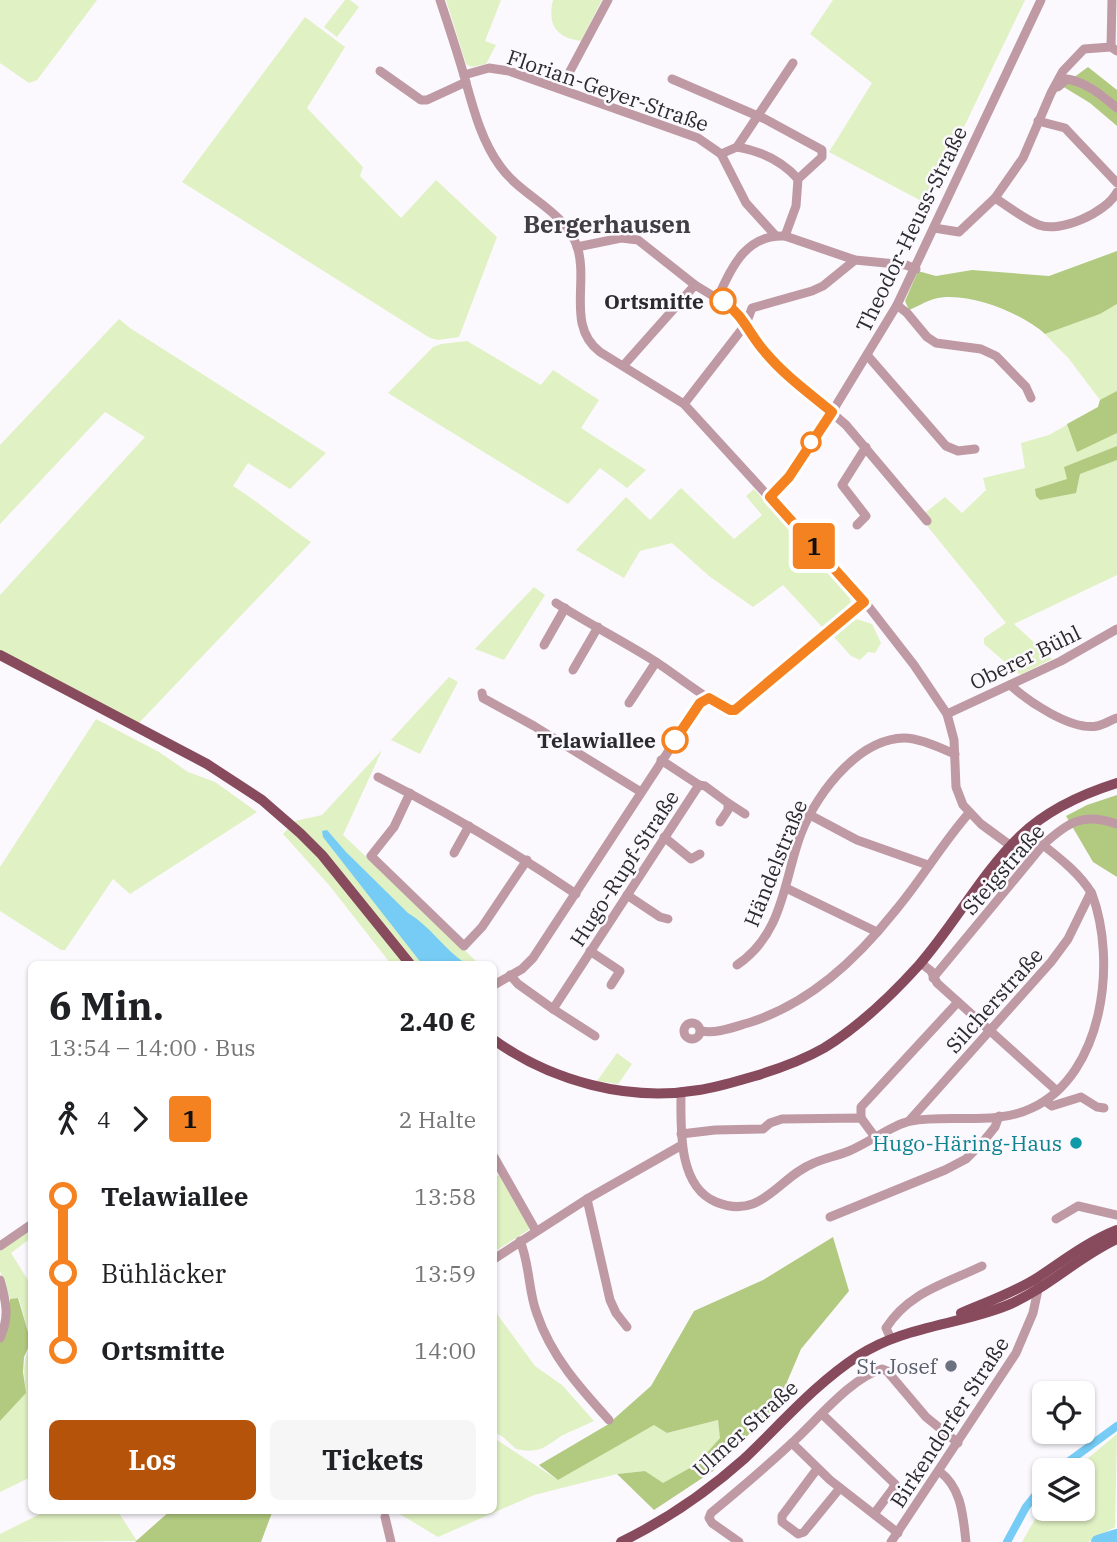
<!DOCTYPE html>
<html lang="de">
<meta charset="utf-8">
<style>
body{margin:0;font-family:"IBM Plex Serif",serif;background:#f6f6f6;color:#202124;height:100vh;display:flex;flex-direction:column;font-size:26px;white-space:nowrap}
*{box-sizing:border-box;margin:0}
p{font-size:23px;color:#757577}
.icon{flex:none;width:38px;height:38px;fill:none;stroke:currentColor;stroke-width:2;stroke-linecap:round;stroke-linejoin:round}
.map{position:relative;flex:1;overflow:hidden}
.sheet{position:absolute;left:28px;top:961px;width:469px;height:553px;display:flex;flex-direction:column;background:#fff;border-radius:10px;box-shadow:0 2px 5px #0004}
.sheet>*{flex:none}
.badge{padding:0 14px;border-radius:5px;font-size:24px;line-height:46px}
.controls{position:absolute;left:1032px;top:1381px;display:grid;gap:14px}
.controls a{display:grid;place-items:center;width:63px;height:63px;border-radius:10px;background:#fff;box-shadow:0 2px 5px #0004;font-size:35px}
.map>.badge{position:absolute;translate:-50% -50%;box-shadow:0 0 0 4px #fff}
.legs{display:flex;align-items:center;gap:10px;height:77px;padding:0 21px;font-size:23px}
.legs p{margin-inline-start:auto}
.summary{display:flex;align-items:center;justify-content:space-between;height:119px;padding:0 21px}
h1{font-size:38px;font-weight:800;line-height:52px}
.action{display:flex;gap:14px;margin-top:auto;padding:14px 21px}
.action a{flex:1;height:80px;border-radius:10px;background:#b45309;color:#fff;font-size:28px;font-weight:800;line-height:80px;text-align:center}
.action a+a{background:#f6f6f6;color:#202124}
ul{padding:0 21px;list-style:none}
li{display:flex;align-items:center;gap:24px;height:77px;font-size:26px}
li i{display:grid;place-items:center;width:10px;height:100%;margin:0 9px;background:currentColor}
li i::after{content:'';width:18px;height:18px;margin:-9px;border:5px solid;border-radius:50%;background:#fff}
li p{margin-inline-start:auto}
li:first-child i{background:linear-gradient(#0000 50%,currentColor 0)}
li:last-child i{background:linear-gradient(currentColor 50%,#0000 0)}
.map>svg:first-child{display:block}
.green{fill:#e0f1c3}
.forest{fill:#b2ca80}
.water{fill:#76ccf5}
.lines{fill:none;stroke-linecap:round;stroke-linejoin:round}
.canal{stroke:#76ccf5;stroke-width:8}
.river{stroke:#76ccf5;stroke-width:14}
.minor{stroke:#bf9aa4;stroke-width:9}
.major{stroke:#884a5d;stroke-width:10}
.line-1-casing{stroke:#fff;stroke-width:16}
.line-1{stroke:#f58220;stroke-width:10}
.stop-1-dot{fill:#fff;stroke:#f58220;stroke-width:3.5}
.culture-dot{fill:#0f9aa8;stroke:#fbf9fe;stroke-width:2.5}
.worship-dot{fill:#6b7280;stroke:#fbf9fe;stroke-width:2.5}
.labels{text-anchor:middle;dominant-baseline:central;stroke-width:5;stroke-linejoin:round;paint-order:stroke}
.street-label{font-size:21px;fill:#2b2a2d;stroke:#fbf9fe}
.stop-label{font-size:21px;font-weight:bold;fill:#2b2a2d;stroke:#fbf9fe;text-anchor:end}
.culture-label{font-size:21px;fill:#0d838f;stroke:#fbf9fe;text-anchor:end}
.worship-label{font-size:21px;fill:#5b616d;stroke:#fbf9fe;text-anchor:end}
.quarter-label{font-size:24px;font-weight:bold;fill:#403e44;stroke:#fbf9fe}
</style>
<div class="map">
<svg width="1117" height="1542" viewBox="0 0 1117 1542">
<rect width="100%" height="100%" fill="#fbf9fe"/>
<g class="green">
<path d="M0,0H97L37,80L29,83L0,63Z"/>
<path d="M345,0H350L359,7L337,37L324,27Z"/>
<path d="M446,0H501L485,41L496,45L486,64L472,67L466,64Z"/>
<path d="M553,0H602L581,41C556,38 547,24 553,0Z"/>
<path d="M833,0H1025L927,204L829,152L872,83L810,34Z"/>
<path d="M305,17L345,47L307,108L363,167L360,176L401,218L436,180L497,237L459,337L438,340L430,338L182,182Z"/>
<path d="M1117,304V575L1014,624L1052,659L1020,675L984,644V638L1006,623L928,527L926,512L945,497L962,513L986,490L983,478L1025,468L1021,443L1049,435L1098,407L1100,400L1069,359L1045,334L1100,314Z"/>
<path d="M119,319L130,328L326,453L290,489L248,463L233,486C261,504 283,523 311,542L138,724L0,650V595L145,437L105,412L0,524V445Z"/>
<path d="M467,341L541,385L553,370L599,400L581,428L646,470L627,488L600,468L568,504L388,393L433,347L441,344Z"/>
<path d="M681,488L734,539L762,515L746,496L754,489L849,597L851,602L847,609L825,630L783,585L753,607L709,576L672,543L640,551L624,578L576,550L626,497L650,520Z"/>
<path d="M534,587L545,595L504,660L475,649Z"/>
<path d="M856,619L872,624L881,643L875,653L868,652L860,660L851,656L834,637Z"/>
<path d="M449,677L458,682L420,754L391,740Z"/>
<path d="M96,719L159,752L188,772L215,782L257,812L130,894L113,879L65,950H61L0,911V867Z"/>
<path d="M382,750L343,835L479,964H391L329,885L283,834L295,821L322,815Z"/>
<path d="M617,1053L632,1064L618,1084L597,1081Z"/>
<path d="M501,1174L530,1229L494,1252V1178Z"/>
<path d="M31,1227V1238L11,1253L31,1285V1342L19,1298L10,1299L0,1271V1251Z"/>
<path d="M494,1310L535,1366L562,1385L594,1421C584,1426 573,1430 563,1435C544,1447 541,1454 516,1449L503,1437L494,1432Z"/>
<path d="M31,1344V1477L0,1492V1421L26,1393C24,1374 22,1361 31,1344Z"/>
<path d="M718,1420L721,1438L697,1464L663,1484L645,1471L617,1474L534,1495L438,1537L393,1510H494V1438L558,1480L654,1424L667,1433Z"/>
<path d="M1117,1434L1115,1527L1088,1542H1022L1045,1502V1508H1083V1470H1074Z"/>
<path d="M48,1510H117L137,1541L0,1542V1534Z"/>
</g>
<g class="forest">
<path d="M1088,67L1117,90V126L1090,103L1062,86Z"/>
<path d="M1117,251V304L1100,314L1045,334C1022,313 966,290 934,299C926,301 917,307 909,310L905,301L918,271L936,276L972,270L1049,276Z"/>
<path d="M1117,391V433L1077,452L1067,424L1098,407L1100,400Z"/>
<path d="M1117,446V460L1080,474L1076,493L1040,500L1036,496L1035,489L1067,479L1064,467Z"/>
<path d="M1117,795V877L1093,862L1066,816L1087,805Z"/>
<path d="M833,1237L849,1291L801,1349L787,1382L791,1391L713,1471L654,1510L617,1474L645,1471L663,1483L697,1464L720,1438L718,1420L667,1433L654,1425L558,1480L539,1465L607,1425L651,1386L694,1311L763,1280Z"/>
<path d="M18,1298L31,1342L24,1357L23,1372L26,1393L0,1421V1342L8,1323L10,1299Z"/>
<path d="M171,1510H273L261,1542H135Z"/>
</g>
<path class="water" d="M327,830L346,852L408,913C431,927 444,949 466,964H422L323,837L322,831Z"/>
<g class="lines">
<g class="canal">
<path d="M1057,1470L1117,1426"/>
<path d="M1007,1542L1026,1507L1045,1483"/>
</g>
<path class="river" d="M1098,1542L1117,1536"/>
<g class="minor">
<path d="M440,0C448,24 456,48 463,72C472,103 480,139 500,166C522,197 563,209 577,246C589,282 566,326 600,352L684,404L865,602L914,665L947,714L954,740L956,787L963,805L981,824L1011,846"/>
<path d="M1112,0L1111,47L1117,51"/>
<path d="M380,71L421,100H427L466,82"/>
<path d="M464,75L489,68L509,71L698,138L721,154L746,203L775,235"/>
<path d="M672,79L765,119L822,150V157L798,179L796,206L785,236"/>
<path d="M1058,87L1067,79C1088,83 1101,95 1117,108"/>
<path d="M561,88L608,0"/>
<path d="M1038,121L1065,128L1117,183"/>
<path d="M737,147C761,151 782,161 798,179"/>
<path d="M721,154L737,147L793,63"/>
<path d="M995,198C1009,207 1024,219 1039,225C1060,233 1106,213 1117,192"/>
<path d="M934,228L959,232L995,198L1023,158L1051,93L1063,71L1084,49L1111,47"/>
<path d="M577,247L621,238L638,240L695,285L728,305L740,315L757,344L777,365L846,425L927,521"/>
<path d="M718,297C732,267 746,234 785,236L855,260L906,265L916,269"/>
<path d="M897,305L907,313L927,337L936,343L981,349L996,356L1026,387L1031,398"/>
<path d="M867,355L946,446L958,451L975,449"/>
<path d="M623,366L695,285"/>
<path d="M684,404L746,324L752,308L812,291L823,286L855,260"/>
<path d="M770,497L782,486L832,412L897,305L1041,0"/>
<path d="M857,525L866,516L842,485L866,447"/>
<path d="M556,603C589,624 623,641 656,662C674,673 717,709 735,710L865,602"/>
<path d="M544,645L565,608"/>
<path d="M573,670L598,627"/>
<path d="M1010,685C1028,701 1071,731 1097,726C1103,725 1111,720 1117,718"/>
<path d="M482,693L483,698L534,726L641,792"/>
<path d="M629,703L656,662"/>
<path d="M947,714L1061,661L1117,629"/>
<path d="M378,777C447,812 513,851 576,894"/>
<path d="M699,785L705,786L728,803V810L720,822"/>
<path d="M410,793L394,827L371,856L464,946L482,927L527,860"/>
<path d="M728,803L745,814"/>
<path d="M810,815L857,840L928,865"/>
<path d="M664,837L691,859L700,854"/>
<path d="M454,853L469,826"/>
<path d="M786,888L877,932"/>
<path d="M627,895L660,917L668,919"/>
<path d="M590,951L620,971L611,985"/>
<path d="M921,963L931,971L937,983L1057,1091"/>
<path d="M737,965C781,935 783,888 798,842C811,801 855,739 904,738C920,738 940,748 955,754"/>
<path d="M510,975L518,984L553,1009L699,785L661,760"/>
<path d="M933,978L1043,845C1068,822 1083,812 1117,824"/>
<path d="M494,985L522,969L533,958L700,703L709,698"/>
<path d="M553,1009L595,1036"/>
<circle cx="692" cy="1031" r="8"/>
<path d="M701,1031C716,1034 734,1027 748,1023C809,1004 856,960 895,911C922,879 941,845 969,813"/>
<path d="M681,1092C681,1126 677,1186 716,1202C762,1221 778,1177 814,1163C825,1158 837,1156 849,1151C867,1144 893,1124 911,1121C950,1114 995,1126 1032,1108C1104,1074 1117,961 1092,894C1081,875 1061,859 1043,845"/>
<path d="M1045,1101L1052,1106L1081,1097L1097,1107L1104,1108"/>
<path d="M861,1118V1107L958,1002"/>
<path d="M909,1121L1051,962L1068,939L1091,892"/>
<path d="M681,1134L715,1130L763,1129L770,1123L782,1119L861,1118L875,1137"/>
<path d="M494,1157L536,1231"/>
<path d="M587,1199L610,1300L616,1313L627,1327"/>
<path d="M830,1217L945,1170L966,1159L982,1143L995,1127L999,1116"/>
<path d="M1056,1219L1078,1206L1117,1215"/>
<path d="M520,1241C530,1264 528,1291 537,1314C551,1356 580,1388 609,1420"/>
<path d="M0,1246L32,1224"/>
<path d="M494,1259L587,1199L682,1145"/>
<path d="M0,1280C6,1301 10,1317 0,1338"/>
<path d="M891,1339L886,1328C909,1292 945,1284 982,1266"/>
<path d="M822,1414L895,1484L892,1490L874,1514"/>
<path d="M792,1443L830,1480L898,1533"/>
<path d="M817,1469L782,1516V1522L798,1534L804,1532L840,1488"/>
<path d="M939,1471C962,1488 963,1516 966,1542"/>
<path d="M385,1517L391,1542"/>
<path d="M739,1542L712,1523L709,1518L711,1513C739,1490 767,1466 794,1441C818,1419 851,1378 882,1369L887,1371L926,1417L958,1443"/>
<path d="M891,1542L1016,1353L1033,1313L1039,1285"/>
</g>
<g class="major">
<path d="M0,655L207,764L262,800L300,833L322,855L410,964"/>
<path d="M494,1040C551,1081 628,1102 699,1090C718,1087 737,1081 755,1076C778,1069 803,1060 824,1048C860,1026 891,996 919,965C955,924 981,874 1020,836C1047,810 1082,794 1117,783"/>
<path d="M961,1313C987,1302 1013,1293 1037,1278C1063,1261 1087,1242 1117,1230"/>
<path d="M621,1542C666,1520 707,1492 744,1459C781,1424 815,1384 858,1356C903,1326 959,1325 1008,1305C1048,1288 1078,1257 1117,1239"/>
</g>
</g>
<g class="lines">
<defs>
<path id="line-1" d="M675,740L700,703L709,698L730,710H735L864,602L770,497L789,477L832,412C809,393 784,375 765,352C748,333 745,317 723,301"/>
</defs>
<use href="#line-1" class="line-1-casing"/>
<use href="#line-1" class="line-1"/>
</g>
<g class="stop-1-dot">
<circle cx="723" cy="301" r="12"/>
<circle cx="811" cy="442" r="9"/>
<circle cx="675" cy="740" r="12"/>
</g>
<circle class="culture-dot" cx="1076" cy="1143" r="7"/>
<circle class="worship-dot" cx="951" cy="1366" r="7"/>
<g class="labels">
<g class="street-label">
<text transform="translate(608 90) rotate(19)">Florian-Geyer-Straße</text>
<text transform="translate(911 229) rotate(-64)">Theodor-Heuss-Straße</text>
<text transform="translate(1025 657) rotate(-26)">Oberer Bühl</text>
<text transform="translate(775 863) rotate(-68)">Händelstraße</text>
<text transform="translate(624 868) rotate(-57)">Hugo-Rupf-Straße</text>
<text transform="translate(1003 869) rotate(-49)">Steigstraße</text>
<text transform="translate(994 1000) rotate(-48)">Silcherstraße</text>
<text transform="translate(949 1422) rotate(-57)">Birkendorfer Straße</text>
<text transform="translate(745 1428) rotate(-42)">Ulmer Straße</text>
</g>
<g class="stop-label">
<text x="704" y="301">Ortsmitte</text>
<text x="656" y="740">Telawiallee</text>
</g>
<g class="culture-label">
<text x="1062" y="1143">Hugo-Häring-Haus</text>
</g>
<g class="worship-label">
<text x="937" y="1366">St. Josef</text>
</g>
<g class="quarter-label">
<text x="607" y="224">Bergerhausen</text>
</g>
</g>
</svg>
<div class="controls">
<a><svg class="icon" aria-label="locate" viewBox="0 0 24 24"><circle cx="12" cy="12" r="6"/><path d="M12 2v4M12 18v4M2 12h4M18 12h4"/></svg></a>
<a><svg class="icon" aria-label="layers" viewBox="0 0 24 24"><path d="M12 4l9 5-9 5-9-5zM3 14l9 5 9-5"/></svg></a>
</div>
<b class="badge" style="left:814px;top:546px;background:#f58220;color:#111">1</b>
<section class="sheet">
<div class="summary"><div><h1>6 Min.</h1><p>13:54 – 14:00 · Bus</p></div><b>2.40 €</b></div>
<div class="legs"><svg class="icon" aria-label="walk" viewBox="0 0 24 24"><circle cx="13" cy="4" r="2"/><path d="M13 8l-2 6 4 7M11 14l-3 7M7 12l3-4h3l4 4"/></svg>4<svg class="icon" aria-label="forward" viewBox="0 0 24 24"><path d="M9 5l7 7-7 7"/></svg><b class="badge" style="background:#f58220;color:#111">1</b><p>2 Halte</p></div>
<ul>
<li><i style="color:#f58220"></i><b>Telawiallee</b><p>13:58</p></li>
<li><i style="color:#f58220"></i><span>Bühläcker</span><p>13:59</p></li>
<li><i style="color:#f58220"></i><b>Ortsmitte</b><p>14:00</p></li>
</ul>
<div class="action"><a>Los</a><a>Tickets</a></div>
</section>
</div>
